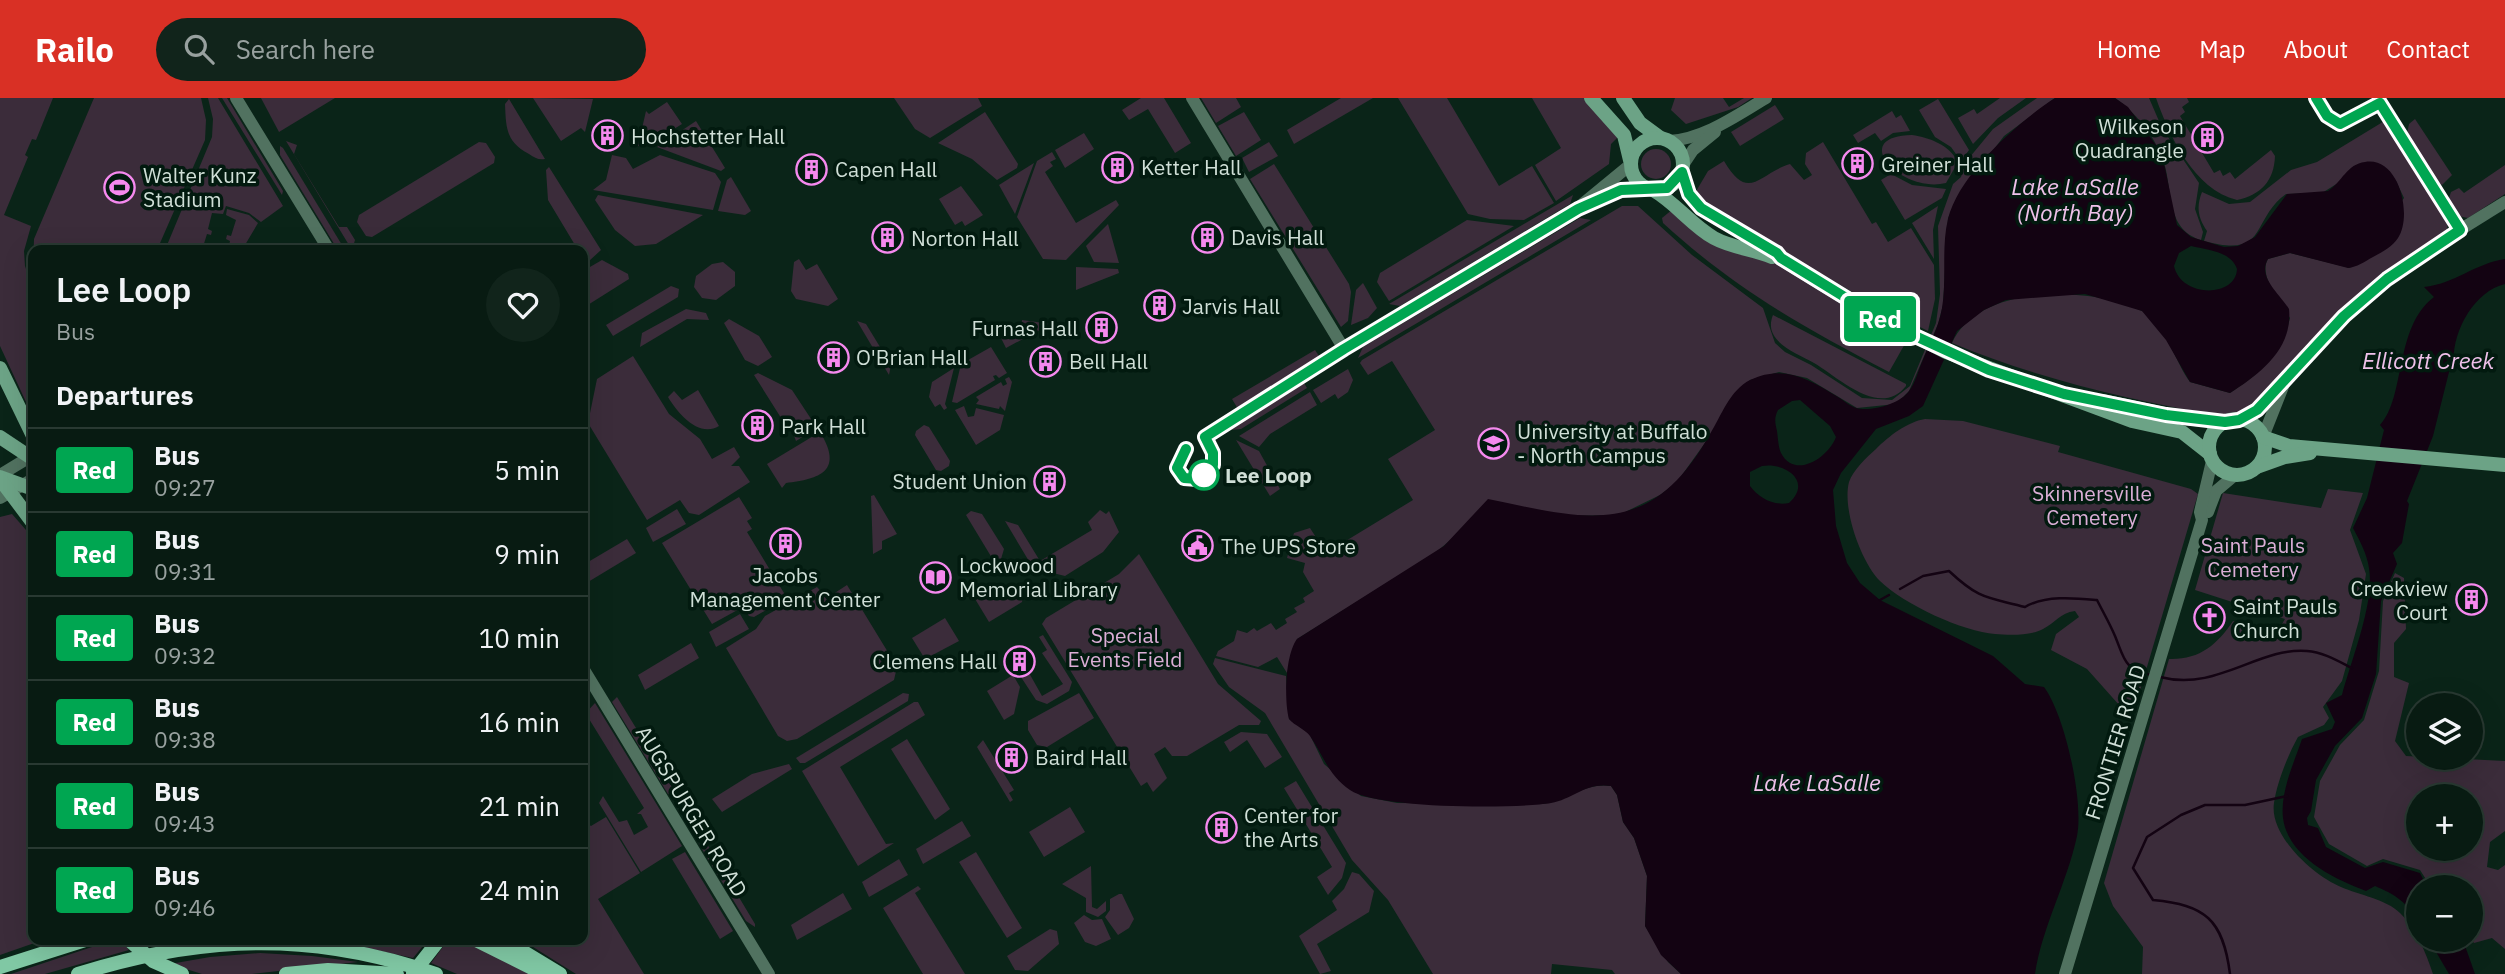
<!DOCTYPE html>
<meta charset="utf-8">
<style>
body{margin:0;font-family:"IBM Plex Sans",sans-serif;background:#11241b;color:#f1f3f6;height:100vh;display:flex;flex-direction:column;font-size:26px;white-space:nowrap}
*{box-sizing:border-box;margin:0}
p{font-size:23px;color:#98a19f}
.icon{flex:none;width:38px;height:38px;fill:none;stroke:currentColor;stroke-width:2;stroke-linecap:round;stroke-linejoin:round}
.map{position:relative;flex:1;overflow:hidden}
.sheet{position:absolute;left:28px;top:147px;width:560px;height:700px;display:flex;flex-direction:column;background:#081b12;border-radius:14px;box-shadow:0 7px 28px #0002,0 0 0 2px #293932}
.sheet>*{flex:none}
.badge{padding:0 14px;border-radius:5px;font-size:24px;line-height:46px}
.fabs{position:absolute;left:2406px;top:595px;display:grid;gap:14px}
.fabs a{display:grid;place-items:center;width:77px;height:77px;border-radius:50%;background:#081b12;box-shadow:0 7px 28px #0002,0 0 0 2px #293932;font-size:35px}
.map>.badge{position:absolute;translate:-50% -50%;box-shadow:0 0 0 4px #fff}
h2{padding:0 28px;font-size:26px;line-height:63px}
.round{display:grid;place-items:center;flex:none;width:74px;height:74px;border-radius:37px;background:#11241b}
.head{display:flex;align-items:center;justify-content:space-between;height:119px;padding:0 28px}
h1{font-size:33px;font-weight:600;line-height:52px}
ul{padding:0;list-style:none}
li{display:flex;align-items:center;gap:21px;height:84px;padding:0 28px;border-top:2px solid #293932}
li div{flex:1}
li b{display:block;font-size:26px}
li em{font-style:normal}
li .badge{min-width:77px;font-weight:700;text-align:center}
header{display:flex;align-items:center;gap:42px;box-sizing:border-box;height:98px;padding:0 35px;background:#d93025;color:#fff}
header strong{font-size:33px}
nav{display:flex;gap:38px;margin-inline-start:auto;font-size:24px}
.search{width:490px;height:63px;background:#11241b;display:flex;align-items:center;gap:18px;box-sizing:border-box;padding:0 24px;border-radius:38px;color:#98a19f;font-size:26px}
.map>svg:first-child{display:block}
.green{fill:#3b2c3a;fill-rule:evenodd}
.water{fill:#130312;fill-rule:evenodd}
.lines{fill:none;stroke-linecap:round;stroke-linejoin:round}
.stream{stroke:#130312;stroke-width:2.5}
.tertiary{stroke:#517260;stroke-width:12}
.secondary{stroke:#6ca386;stroke-width:14}
.primary{stroke:#80c8a4;stroke-width:14}
.line-casing{stroke:#fff;stroke-width:16}
.line{stroke:#00a651;stroke-width:10}
.stop-dot{fill:#fff;stroke:#00a651;stroke-width:3.5}
.labels{text-anchor:middle;dominant-baseline:central;stroke-width:7;stroke-linejoin:round;paint-order:stroke}
.poi-label{font-size:21px;fill:#d0dfd7;stroke:#021a0f;text-anchor:start}
.stop-label{font-size:21px;font-weight:bold;fill:#d0dfd7;stroke:#021a0f;text-anchor:start}
.park-label{font-size:21px;fill:#dbaed6;stroke:#021a0f}
.street-label{font-size:21px;fill:#d0dfd7;stroke:#021a0f}
.water-label{font-size:23px;font-style:italic;fill:#efc1ea;stroke:#021a0f}
</style>
<header>
<strong>Railo</strong>
<div class="search"><svg class="icon" aria-label="search" viewBox="0 0 24 24"><circle cx="10" cy="10" r="6"/><path d="M15 15l6 6"/></svg>Search here</div>
<nav><a>Home</a><a>Map</a><a>About</a><a>Contact</a></nav>
</header>
<div class="map">
<svg width="2505" height="876" viewBox="0 0 2505 876">
<rect width="100%" height="100%" fill="#0a2418"/>
<g class="green">
<path d="M0,0H53L36,42L32,41L25,57L28,59L4,117L31,128L24,153L25,168L33,192V319L0,248Z"/>
<path d="M94,0H201L206,22L205,42L157,152H33V174L34,141Z"/>
<path d="M208,0H218L283,108L261,124L249,115L226,108L223,116L212,115L208,131L212,133L211,137L207,136L202,152H165L212,39L213,21Z"/>
<path d="M222,0H227L283,93L282,97Z"/>
<path d="M261,0H335L279,34Z"/>
<path d="M533,0L593,1L585,34L581,30L561,43Z"/>
<path d="M894,0H978L982,8L930,40L915,31Z"/>
<path d="M1141,0H1164L1191,45L1175,55L1148,11L1129,22L1122,12Z"/>
<path d="M1201,0H1236L1241,9L1216,25Z"/>
<path d="M1341,0H1373L1294,46L1287,32Z"/>
<path d="M1398,0H1447L1499,88L1532,68L1554,105L1524,122L1490,121L1468,116Z"/>
<path d="M1532,0H1586L1618,39L1611,46L1609,66L1556,103L1535,67L1561,50Z"/>
<path d="M1675,0H1723L1729,9L1744,0H1752L1738,9L1686,26L1671,12Z"/>
<path d="M2000,0H2026L1998,20L1973,46L1958,20L1974,11L1977,16Z"/>
<path d="M2037,0H2055L2004,38L1957,100L1948,120L1943,207L1938,226L1909,293L1896,306L1857,310L1807,280L1779,274L1750,282L1677,384L1660,397L1619,417L1566,418L1454,439L1435,455L1297,541L1287,575L1277,559L1258,569L1216,558L1218,553L1234,543L1237,532L1247,535L1254,530L1257,533L1271,525L1276,532L1287,525L1285,521L1297,514L1294,510L1305,504L1303,500L1314,493L1303,474L1305,465L1287,460L1294,435L1310,430L1326,455L1413,402L1388,361L1435,332L1392,263L1368,277L1360,265L1362,262L1622,108H1638L1692,157L1763,210L1775,245L1785,254L1811,267L1862,300L1892,302L1910,288L1936,225L1940,196L1938,128L1953,86L1961,79L1965,65L1993,31Z"/>
<path d="M2115,0H2149L2162,30L2199,85L2195,111L2203,134L2201,142C2164,131 2174,89 2162,59C2153,36 2135,14 2115,0Z"/>
<path d="M2156,0H2187L2189,4L2182,9L2185,14L2180,18L2214,75L2220,72L2223,78L2230,74L2235,81L2271,52L2275,58C2274,83 2261,97 2237,102C2194,92 2169,37 2156,0Z"/>
<path d="M509,1L545,61C538,62 535,60 529,56C506,44 506,30 505,6Z"/>
<path d="M1938,1L1969,52L1961,63L1951,49L1935,39L1919,12Z"/>
<path d="M667,4L682,26L645,49L638,48L646,13L649,16Z"/>
<path d="M1775,7L1784,21L1740,48L1731,34Z"/>
<path d="M1892,13L1896,20L1901,17L1910,33L1893,35L1881,43L1875,35L1858,45L1853,37Z"/>
<path d="M985,14L1018,66L1017,70L997,82L972,61L938,45Z"/>
<path d="M1244,14L1261,42L1236,58L1218,28Z"/>
<path d="M2415,21L2452,77L2442,87L2437,84L2407,36L2409,26Z"/>
<path d="M2386,22L2448,124L2447,132L2349,205L2307,246L2254,307L2236,318L2226,319C2131,302 2041,282 1952,245C1979,185 2092,188 2142,213C2166,226 2175,264 2190,284L2230,295C2261,275 2281,257 2290,220C2281,204 2258,178 2268,161L2290,155L2350,170L2404,100L2396,83L2338,85L2322,95L2286,96C2250,122 2269,161 2204,143L2207,133C2198,120 2196,109 2202,94L2229,106L2250,104L2291,72L2317,64Z"/>
<path d="M696,23L725,70L721,73L657,49Z"/>
<path d="M1084,35L1094,51L1065,70L1055,52Z"/>
<path d="M1912,37C1930,40 1948,46 1958,64L1946,85C1901,96 1847,38 1912,37Z"/>
<path d="M286,43L297,47L294,56L339,129H347L355,142L352,152Z"/>
<path d="M479,44L486,45L495,59L494,65L372,139L366,138L357,124L359,117Z"/>
<path d="M1269,44L1278,58L1249,74L1242,60Z"/>
<path d="M1823,44L1872,126L1876,124L1888,144L1911,130L1934,167L1935,201L1928,233L1864,201L1710,110L1695,95L1708,73L1724,63C1749,105 1758,76 1790,66L1804,82L1812,77L1805,66L1806,55Z"/>
<path d="M280,48L283,50L345,152L336,149L280,57Z"/>
<circle cx="1656" cy="66" r="15"/>
<path d="M1052,54L1056,61L1050,64L1053,68L1045,74L1076,125L1116,102L1119,107L1066,162L1043,161L1017,119L1037,63Z"/>
<path d="M612,57L626,60L633,71L660,57L715,75L721,84L713,112L593,92L606,82Z"/>
<path d="M1034,65L1015,116L999,87Z"/>
<path d="M1274,66L1349,186L1351,194L1348,223L1341,229L1250,81Z"/>
<path d="M2505,67V96L2468,120L2458,118L2448,103L2451,94L2459,90L2464,95Z"/>
<path d="M549,69L601,152L589,163H585L583,152H578L548,102L546,72Z"/>
<path d="M1891,76L1912,87L1946,91L1942,100L1905,122L1881,82Z"/>
<path d="M731,79L751,113L745,117L718,113L727,82Z"/>
<path d="M961,88L983,117L965,128L962,123L955,127L939,101Z"/>
<path d="M598,97L703,117L656,146L635,148L615,132L595,102Z"/>
<path d="M1573,97L1570,106L1400,208L1389,206Z"/>
<path d="M1938,108L1933,132L1934,161L1912,125Z"/>
<path d="M227,111L249,117L258,125L242,152H228L230,143L226,141L227,137L231,138L236,122L226,117Z"/>
<path d="M1673,111L1780,168L1906,244L1889,274C1803,229 1735,191 1663,125L1662,120Z"/>
<path d="M1580,120L1591,122L1358,260L1363,249Z"/>
<path d="M1467,122L1514,128L1389,203L1377,184L1380,175Z"/>
<path d="M1108,126L1119,165L1094,164L1086,148Z"/>
<path d="M799,161L806,172L817,166L838,201L828,208L796,201L791,193L794,164Z"/>
<path d="M602,162L628,176L629,181L583,210V173Z"/>
<path d="M723,164L735,174V188L716,202L702,200L694,189L696,178L712,166Z"/>
<path d="M1076,169L1118,171L1119,175L1076,192Z"/>
<path d="M1363,185L1377,210L1368,220L1351,227L1356,192Z"/>
<path d="M671,188L679,191L678,199L613,238L606,227Z"/>
<path d="M686,211L706,215L709,222L687,221L640,249L642,235Z"/>
<path d="M1773,217L1906,286V288C1880,321 1838,279 1814,265C1797,255 1762,244 1773,217Z"/>
<path d="M729,221L759,238L772,259L758,268L745,262L724,225Z"/>
<path d="M1022,222L1051,226L1006,250L1001,240L1010,229L1021,232Z"/>
<path d="M857,223L866,226L891,267L889,277Z"/>
<path d="M991,249L1007,275L999,280L996,277L993,278L995,282L957,305L952,304L961,266Z"/>
<path d="M1315,252L1321,261L1238,311L1232,301Z"/>
<path d="M633,258L669,316L700,341L712,361L734,349L740,359L731,368H739L750,384L699,417L689,415L680,402L647,422L588,325L597,281Z"/>
<path d="M954,270L945,306L947,310L944,312L940,306L935,309L929,299L932,284Z"/>
<path d="M1348,271L1353,282L1348,294L1338,301L1335,296L1321,305L1313,292Z"/>
<path d="M758,275L792,292L817,330L796,343L788,322L783,323L754,277Z"/>
<path d="M1009,279L1012,284L1005,313L1000,308L999,311L976,306L979,302L976,299L1001,284L1003,288L1007,286L1005,281Z"/>
<path d="M1304,285L1307,290L1241,331L1231,332Z"/>
<path d="M698,292L719,328C699,340 678,316 668,299L674,293L682,302Z"/>
<path d="M1310,294L1317,307L1270,336L1259,349L1239,338Z"/>
<path d="M964,308L968,319L974,318L976,310L1004,317L1000,332L976,347L955,312Z"/>
<path d="M1925,321L1963,323L2060,348L2058,354L2191,391L2198,396L2134,613L2120,608L2087,571L2051,552L2056,536L2079,519L2075,513C2060,515 2055,525 2043,531C2030,538 2009,537 1995,536C1964,534 1903,506 1880,483C1861,464 1842,411 1849,384C1853,372 1867,359 1876,351C1889,338 1907,324 1925,321Z"/>
<path d="M924,327L929,329L950,363L949,368L941,373L936,372L915,337L916,333Z"/>
<path d="M820,334C844,373 820,381 786,385L782,390L767,366Z"/>
<path d="M1236,342L1259,353L1280,391L1270,398Z"/>
<path d="M2328,391L2363,395L2350,432L2366,476L2359,522L2342,583L2323,609L2329,620L2324,627L2298,639C2288,657 2277,684 2274,705C2269,738 2314,778 2341,789C2359,797 2386,801 2400,815C2416,830 2426,855 2433,876H2142L2143,849L2113,808L2104,785L2169,561C2199,562 2217,547 2233,523L2260,534L2282,526L2285,521L2195,492L2223,395L2321,410Z"/>
<path d="M874,397L897,436L882,443V451L873,456L871,398Z"/>
<path d="M739,399L752,420L747,423L752,431L747,434L787,500L754,519L749,518L743,509L712,526L662,445Z"/>
<path d="M677,411L686,426L653,444L646,430Z"/>
<path d="M1100,412L1106,416L1109,413L1119,434L1103,454L1065,478L1033,470L1005,423L1018,427L1040,463L1092,432L1088,424Z"/>
<path d="M971,413L982,416L1004,451L1001,461L995,465L966,417Z"/>
<path d="M12,416L33,440V842H43L0,857V419Z"/>
<path d="M627,441L636,455L583,487V467Z"/>
<path d="M1139,456L1218,586L1261,623L1259,627H1239L1187,658H1172L1165,649L1154,656L1167,680L1153,694L1147,684L1141,688L1042,526L1046,520L1119,476Z"/>
<path d="M2395,475L2404,480L2406,531L2394,545V579L2409,585L2395,643L2406,658L2505,663V733L2490,744L2487,769L2498,772L2505,767V851L2492,840L2474,845L2471,841V789H2431L2420,772L2383,761L2367,768L2329,746L2314,719L2320,683L2340,647L2364,622L2379,573L2383,503ZM2418,698H2471V751H2418Z"/>
<path d="M966,486L1023,499L1022,504L989,524Z"/>
<path d="M847,487L897,569L894,582L797,641L787,643L778,638L726,550L756,531L765,518L817,489L827,500Z"/>
<path d="M740,516L749,531L716,549L709,534Z"/>
<path d="M945,520L959,543L925,561L912,540Z"/>
<path d="M1043,537L1072,584L1069,593L1047,606L1036,602L1019,576L1023,573L1021,568L1024,566L1042,598L1063,586L1042,555L1047,552L1039,539Z"/>
<path d="M691,545L699,560L645,592L638,577Z"/>
<path d="M1215,560L1286,578L1289,621L1309,635L1324,666L1361,698L1397,705L1541,706C1566,704 1584,684 1611,688L1617,697L1623,724L1634,740L1647,778L1645,828L1668,864L1681,876H1615L1612,872L1552,866L1551,876H1433L1388,802L1352,762L1265,615L1229,589L1213,566Z"/>
<path d="M1013,577L1020,589L1014,616L1004,622L987,593Z"/>
<path d="M903,595L909,596L908,603L805,665H800L796,660Z"/>
<path d="M1079,595L1094,620L1047,649L1037,647L1028,632V623Z"/>
<path d="M617,599L677,697V700L668,696L612,604Z"/>
<path d="M914,604H918L925,617L840,669L886,746L894,745L858,768L802,673Z"/>
<path d="M595,605L682,748L641,774L599,705L603,698L619,724L627,722L634,737L648,729L641,716H637L644,710L586,616L583,618Z"/>
<path d="M1241,634L1267,636L1282,659L1265,670L1247,642L1230,654L1224,644Z"/>
<path d="M907,641L950,711L935,722L891,651Z"/>
<path d="M983,642L1014,692L1009,695L1013,702L1010,704L977,649Z"/>
<path d="M789,666L792,671L722,714L712,701L752,676Z"/>
<path d="M1296,683L1346,765L1342,780L1328,797L1317,779L1332,769L1284,690Z"/>
<path d="M1070,709L1085,734L1044,759L1029,734Z"/>
<path d="M606,719L640,775L598,801L644,876H576L522,842H583V727L585,724L591,728Z"/>
<path d="M962,723L971,738L923,766L916,751Z"/>
<path d="M704,741L755,826V829L746,823L699,746Z"/>
<path d="M685,754L733,833L720,841L672,761Z"/>
<path d="M976,754L1022,830L1007,840L959,764Z"/>
<path d="M899,761L908,777L869,799L862,784Z"/>
<path d="M1091,768L1092,809L1097,811L1106,803V813L1098,819L1086,814V800L1062,786Z"/>
<path d="M1352,774L1359,776L1374,793L1369,814L1317,846L1331,873L1320,876L1299,838L1337,812L1332,803L1344,791Z"/>
<path d="M918,788L921,791L915,795L965,876H923L883,810Z"/>
<path d="M843,795L852,811L797,842L791,827Z"/>
<path d="M1119,796H1122L1134,821L1129,830L1118,837L1105,819L1110,812V801Z"/>
<path d="M1084,817L1092,822L1102,821L1111,841L1096,848L1085,844L1074,825Z"/>
<path d="M1050,831L1057,833L1059,846L1028,873L1015,872L1007,858Z"/>
<path d="M113,842H120L129,852L45,876H11Z"/>
<path d="M329,842H428L413,860Z"/>
<path d="M448,842C476,842 506,864 531,876H457L431,865Z"/>
<path d="M260,855L312,858L358,864L252,876H202L170,866L210,859Z"/>
</g>
<g class="water">
<path d="M2055,0H2115L2128,9L2158,50L2165,70L2177,127L2191,139L2224,149L2238,148L2255,139L2287,96L2328,93C2342,84 2347,66 2365,64C2399,58 2413,117 2398,140C2392,149 2382,154 2373,159C2364,164 2357,169 2348,170L2290,155L2268,161C2257,179 2280,196 2289,211C2293,251 2260,276 2230,295L2190,284L2166,242L2142,213L2085,196L2006,202L1984,212L1957,233L1923,308L1909,318L1876,331L1841,375L1833,392L1836,428L1847,465L1860,485L1880,502L1993,558L2025,586L2044,589C2065,617 2084,704 2077,738C2067,785 2042,829 2035,876H1681L1661,857L1645,828L1647,778L1634,740L1623,724L1617,697L1611,688C1586,684 1573,701 1551,705C1516,711 1377,711 1350,692C1329,678 1323,657 1310,638C1305,631 1295,628 1289,621C1284,603 1285,557 1297,541L1444,448L1488,401C1588,422 1651,441 1710,336C1721,318 1730,292 1750,282C1784,266 1809,281 1838,299C1843,302 1850,308 1856,310C1871,314 1900,306 1909,293C1915,286 1918,273 1922,264C1929,247 1939,229 1942,210C1947,181 1941,150 1948,121C1959,76 2018,24 2055,0ZM2191,148C2207,152 2231,153 2237,171C2236,200 2181,200 2174,168L2179,155ZM1800,302L1830,328L1836,339C1829,359 1795,382 1781,355C1778,348 1778,340 1777,333C1775,324 1774,320 1778,312L1792,303ZM1762,368C1785,364 1813,383 1789,405C1773,408 1759,400 1750,388V374Z"/>
<path d="M2505,161V186C2472,194 2450,238 2454,270L2449,274L2433,338L2407,403L2409,406L2402,445L2393,455L2397,466L2381,503L2376,576L2362,620L2335,648L2316,682L2311,713L2307,720L2308,727L2318,730L2326,749L2365,770L2383,764L2420,775L2427,789H2418V824C2407,804 2396,797 2375,788L2366,793C2334,781 2288,759 2283,720C2280,694 2294,665 2302,641L2332,631L2335,624L2326,605L2342,597C2351,562 2375,505 2369,470C2367,456 2360,443 2353,430L2367,400L2384,332L2380,327C2406,299 2394,229 2434,199L2424,189C2454,186 2476,165 2505,161Z"/>
<path d="M2429,842H2463L2475,876H2449Z"/>
</g>
<g class="lines">
<g class="stream">
<path d="M1900,491L1923,478L1949,473C1980,502 1987,499 2025,509C2045,497 2075,500 2097,502C2103,514 2110,526 2115,538C2125,562 2123,570 2151,577"/>
<path d="M1880,502L1889,497"/>
<path d="M2160,579C2217,594 2258,549 2307,553C2323,554 2338,563 2352,570"/>
<path d="M2230,876C2223,821 2205,807 2153,802L2133,770L2147,739L2181,717L2205,707H2245L2287,698"/>
</g>
<g class="tertiary">
<path d="M236,0L329,152"/>
<path d="M1192,0L1344,251L1568,118L1630,67"/>
<path d="M1669,43C1704,41 1737,17 1766,0"/>
<path d="M1683,67L1693,52L1715,34"/>
<path d="M1597,103L1621,92L1645,89"/>
<path d="M2239,322C2277,303 2311,248 2344,218C2392,172 2449,139 2505,104"/>
<path d="M2263,339L2284,286"/>
<path d="M0,377L33,357"/>
<path d="M0,400L33,381"/>
<path d="M2208,414L2216,393L2235,377"/>
<path d="M583,570L769,876"/>
<path d="M2065,876L2202,422L2200,414L2212,363"/>
</g>
<g class="secondary">
<path d="M1591,0L1624,37L1630,62"/>
<path d="M1623,0L1640,25L1659,39"/>
<circle cx="1657" cy="66" r="26"/>
<path d="M1682,74L1689,95L1701,110L1777,155L1781,161L1861,210L1946,254L2132,323L2182,334L2210,356"/>
<path d="M1653,92C1676,105 1691,127 1714,140C1732,150 1753,151 1772,159"/>
<path d="M0,270L33,338"/>
<path d="M2103,303L2184,320L2225,324"/>
<circle cx="2237" cy="349" r="28"/>
<path d="M0,339L33,361"/>
<path d="M2263,339L2289,348L2505,367"/>
<path d="M2257,369L2285,359L2310,355"/>
<path d="M0,379L33,391"/>
<path d="M0,381L33,425"/>
</g>
<g class="primary">
<path d="M129,842L153,863L182,876"/>
<path d="M476,842L544,876"/>
<path d="M504,842L560,876"/>
<path d="M0,869L85,842"/>
<path d="M413,875L439,842"/>
<path d="M78,876C202,837 312,833 436,876"/>
<path d="M286,876L328,872L397,876"/>
</g>
</g>
<g class="lines">
<defs>
<path id="line" d="M1186,351L1177,370L1184,380L1198,381L1213,367V355L1205,339L1344,251L1578,111L1621,92L1667,90L1682,74L1689,96L1701,110L1777,155L1781,160L1887,225L1989,272L2064,296L2166,317L2225,324L2239,322L2257,312L2344,218L2387,181L2460,132L2380,5L2340,26L2327,18L2316,0"/>
</defs>
<use href="#line" class="line-casing"/>
<use href="#line" class="line"/>
</g>
<defs>
<symbol id="building-ring" viewBox="-11 -11 22 22"><circle r="9.5" fill="#021a0f" stroke="#f589ee" stroke-width="1.5"/><path d="M-4-6H4V6H1V3H-1V6H-4ZM-2.5-4.3h1.7v1.8h-1.7ZM.8-4.3h1.7v1.8H.8ZM-2.5-1h1.7V.8h-1.7ZM.8-1h1.7V.8H.8Z" fill="#f589ee"/></symbol>
<symbol id="stadium-ring" viewBox="-11 -11 22 22"><circle r="9.5" fill="#021a0f" stroke="#f589ee" stroke-width="1.5"/><path d="M0-5a6.5 5 0 1 0 0 10a6.5 5 0 1 0 0-10ZM-3.5-1.8h7v3.6h-7Z" fill="#f589ee"/></symbol>
<symbol id="university-ring" viewBox="-11 -11 22 22"><circle r="9.5" fill="#021a0f" stroke="#f589ee" stroke-width="1.5"/><path d="M0-5L7-2L0 1L-7-2ZM-4 1L0 2.5L4 1V4Q0 6-4 4Z" fill="#f589ee"/></symbol>
<symbol id="civic-ring" viewBox="-11 -11 22 22"><circle r="9.5" fill="#021a0f" stroke="#f589ee" stroke-width="1.5"/><path d="M-.6-6.5H3V-4.5H.6V-3L4-1V1h2V6H-6V1h2V-1L-.6-3ZM-1.2 2.5V6h2.4V2.5Z" fill="#f589ee"/></symbol>
<symbol id="library-ring" viewBox="-11 -11 22 22"><circle r="9.5" fill="#021a0f" stroke="#f589ee" stroke-width="1.5"/><path d="M-6-4Q-3-5.5-.7-3.5V5Q-3 3-6 4ZM6-4Q3-5.5 .7-3.5V5Q3 3 6 4Z" fill="#f589ee"/></symbol>
<symbol id="church-ring" viewBox="-11 -11 22 22"><circle r="9.5" fill="#021a0f" stroke="#f589ee" stroke-width="1.5"/><path d="M-1.2-6h2.4v3.5h3.3v2.4h-3.3V6h-2.4V-.1h-3.3v-2.4h3.3Z" fill="#f589ee"/></symbol>
</defs>
<g fill-rule="evenodd">
<use href="#building-ring" x="590" y="20" width="35" height="35"/>
<use href="#building-ring" x="2190" y="22" width="35" height="35"/>
<use href="#building-ring" x="1840" y="48" width="35" height="35"/>
<use href="#building-ring" x="1100" y="52" width="35" height="35"/>
<use href="#building-ring" x="794" y="54" width="35" height="35"/>
<use href="#stadium-ring" x="102" y="72" width="35" height="35"/>
<use href="#building-ring" x="1190" y="122" width="35" height="35"/>
<use href="#building-ring" x="870" y="122" width="35" height="35"/>
<use href="#building-ring" x="1142" y="190" width="35" height="35"/>
<use href="#building-ring" x="1084" y="212" width="35" height="35"/>
<use href="#building-ring" x="816" y="242" width="35" height="35"/>
<use href="#building-ring" x="1028" y="246" width="35" height="35"/>
<use href="#building-ring" x="740" y="310" width="35" height="35"/>
<use href="#university-ring" x="1476" y="328" width="35" height="35"/>
<use href="#building-ring" x="1032" y="366" width="35" height="35"/>
<use href="#building-ring" x="768" y="428" width="35" height="35"/>
<use href="#civic-ring" x="1180" y="430" width="35" height="35"/>
<use href="#library-ring" x="918" y="462" width="35" height="35"/>
<use href="#building-ring" x="2454" y="484" width="35" height="35"/>
<use href="#church-ring" x="2192" y="502" width="35" height="35"/>
<use href="#building-ring" x="1002" y="546" width="35" height="35"/>
<use href="#building-ring" x="994" y="642" width="35" height="35"/>
<use href="#building-ring" x="1204" y="712" width="35" height="35"/>
</g>
<circle class="stop-dot" cx="1204" cy="377" r="14"/>
<g class="labels">
<g class="poi-label">
<text x="2184" y="28" text-anchor="end">Wilkeson<tspan x="2184" dy="24">Quadrangle</tspan></text>
<text x="631" y="38">Hochstetter Hall</text>
<text x="1881" y="66">Greiner Hall</text>
<text x="1141" y="69">Ketter Hall</text>
<text x="835" y="71">Capen Hall</text>
<text x="143" y="77">Walter Kunz<tspan x="143" dy="24">Stadium</tspan></text>
<text x="1231" y="139">Davis Hall</text>
<text x="911" y="140">Norton Hall</text>
<text x="1182" y="208">Jarvis Hall</text>
<text x="1078" y="230" text-anchor="end">Furnas Hall</text>
<text x="856" y="259">O'Brian Hall</text>
<text x="1069" y="263">Bell Hall</text>
<text x="781" y="328">Park Hall</text>
<text x="1517" y="333">University at Buffalo<tspan x="1517" dy="24">- North Campus</tspan></text>
<text x="1027" y="383" text-anchor="end">Student Union</text>
<text x="1221" y="448">The UPS Store</text>
<text x="959" y="467">Lockwood<tspan x="959" dy="24">Memorial Library</tspan></text>
<text x="785" y="477" text-anchor="middle">Jacobs<tspan x="785" dy="24">Management Center</tspan></text>
<text x="2448" y="490" text-anchor="end">Creekview<tspan x="2448" dy="24">Court</tspan></text>
<text x="2233" y="508">Saint Pauls<tspan x="2233" dy="24">Church</tspan></text>
<text x="997" y="563" text-anchor="end">Clemens Hall</text>
<text x="1035" y="659">Baird Hall</text>
<text x="1244" y="717">Center for<tspan x="1244" dy="24">the Arts</tspan></text>
</g>
<g class="stop-label">
<text x="1225" y="377">Lee Loop</text>
</g>
<g class="park-label">
<text x="2092" y="395">Skinnersville<tspan x="2092" dy="24">Cemetery</tspan></text>
<text x="2253" y="447">Saint Pauls<tspan x="2253" dy="24">Cemetery</tspan></text>
<text x="1125" y="537">Special<tspan x="1125" dy="24">Events Field</tspan></text>
</g>
<g class="street-label">
<text transform="translate(2115 644) rotate(-73)">FRONTIER ROAD</text>
<text transform="translate(692 713) rotate(59)">AUGSPURGER ROAD</text>
</g>
<g class="water-label">
<text x="2075" y="88">Lake LaSalle<tspan x="2075" dy="26">(North Bay)</tspan></text>
<text x="2428" y="262">Ellicott Creek</text>
<text x="1817" y="684">Lake LaSalle</text>
</g>
</g>
</svg>
<div class="fabs">
<a><svg class="icon" aria-label="layers" viewBox="0 0 24 24"><path d="M12 4l9 5-9 5-9-5zM3 14l9 5 9-5"/></svg></a>
<a>+</a>
<a>−</a>
</div>
<b class="badge" style="left:1880px;top:221px;background:#00a651;color:#fff">Red</b>
<section class="sheet">
<div class="head"><div><h1>Lee Loop</h1><p>Bus</p></div><a class="round"><svg class="icon" aria-label="heart" viewBox="0 0 24 24"><path d="M12 20l-8-8c-3-5 5-10 8-4 3-6 11-1 8 4z"/></svg></a></div>
<h2>Departures</h2>
<ul>
<li><span class="badge" style="background:#00a651;color:#fff">Red</span><div><b>Bus</b><p>09:27</p></div><em>5 min</em></li>
<li><span class="badge" style="background:#00a651;color:#fff">Red</span><div><b>Bus</b><p>09:31</p></div><em>9 min</em></li>
<li><span class="badge" style="background:#00a651;color:#fff">Red</span><div><b>Bus</b><p>09:32</p></div><em>10 min</em></li>
<li><span class="badge" style="background:#00a651;color:#fff">Red</span><div><b>Bus</b><p>09:38</p></div><em>16 min</em></li>
<li><span class="badge" style="background:#00a651;color:#fff">Red</span><div><b>Bus</b><p>09:43</p></div><em>21 min</em></li>
<li><span class="badge" style="background:#00a651;color:#fff">Red</span><div><b>Bus</b><p>09:46</p></div><em>24 min</em></li>
</ul>
</section>
</div>
